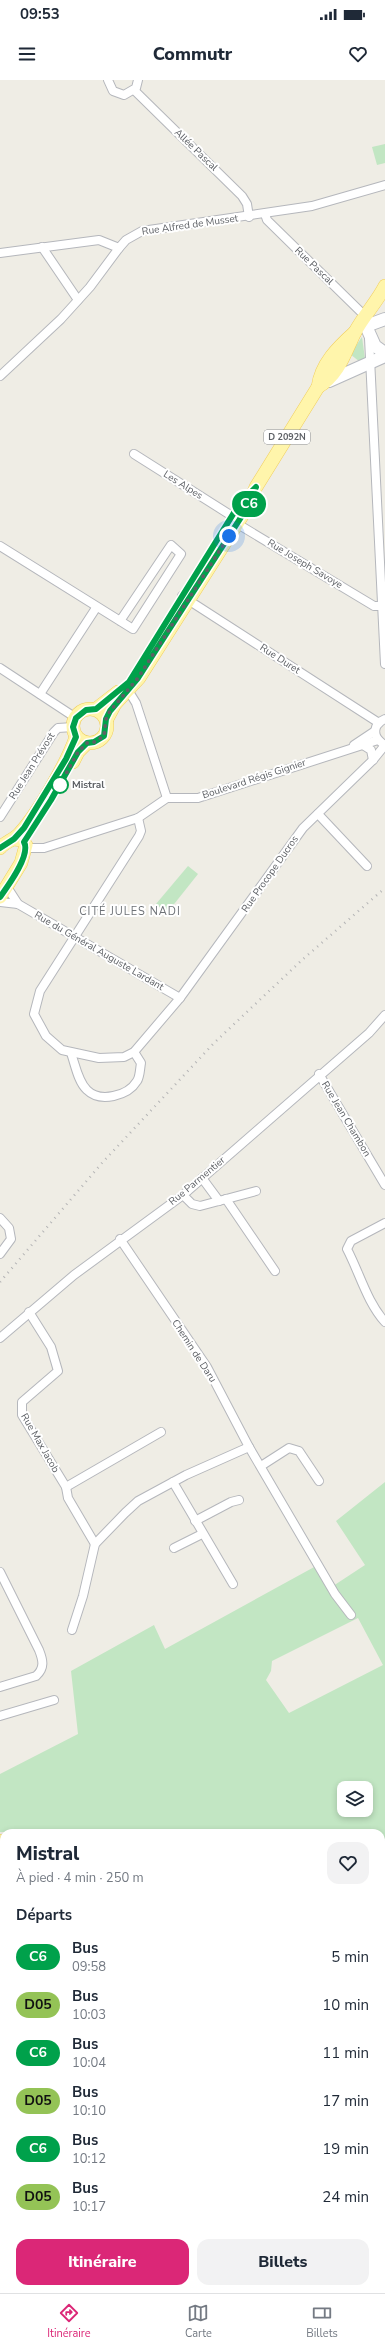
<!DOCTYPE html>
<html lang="fr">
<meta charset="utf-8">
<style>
body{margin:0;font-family:"Nunito Sans",sans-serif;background:#f2f2f3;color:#1f2937;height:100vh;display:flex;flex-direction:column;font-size:15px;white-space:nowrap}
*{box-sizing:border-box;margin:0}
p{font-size:13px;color:#747a83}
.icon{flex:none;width:22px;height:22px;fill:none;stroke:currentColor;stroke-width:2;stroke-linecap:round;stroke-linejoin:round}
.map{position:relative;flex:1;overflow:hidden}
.details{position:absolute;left:0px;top:1749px;width:385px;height:464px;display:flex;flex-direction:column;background:#fff;border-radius:12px 12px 0 0;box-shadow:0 2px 6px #0003}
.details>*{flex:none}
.badge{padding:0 8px;border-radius:13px;font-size:14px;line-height:26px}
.buttons{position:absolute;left:337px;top:1701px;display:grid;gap:8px}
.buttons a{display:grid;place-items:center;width:36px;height:36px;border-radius:8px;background:#fff;box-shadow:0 2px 6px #0003;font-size:20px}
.you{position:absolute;width:20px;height:20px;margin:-10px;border:3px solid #fff;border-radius:50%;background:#1a73e8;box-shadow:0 0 0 6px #1a73e833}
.map>.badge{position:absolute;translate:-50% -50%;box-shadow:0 0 0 2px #fff}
h2{padding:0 16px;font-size:15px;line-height:36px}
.round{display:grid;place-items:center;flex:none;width:42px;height:42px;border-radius:12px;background:#f2f2f3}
.overview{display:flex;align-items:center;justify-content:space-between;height:68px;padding:0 16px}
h1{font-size:19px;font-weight:800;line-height:30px}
.cta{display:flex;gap:8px;margin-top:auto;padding:8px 16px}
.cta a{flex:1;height:46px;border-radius:12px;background:#db2777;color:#fff;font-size:16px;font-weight:800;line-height:46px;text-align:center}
.cta a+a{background:#f2f2f3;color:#1f2937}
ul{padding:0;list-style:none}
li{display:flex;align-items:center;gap:12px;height:48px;padding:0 16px}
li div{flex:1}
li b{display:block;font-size:15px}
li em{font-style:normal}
li .badge{min-width:44px;font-weight:700;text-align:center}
.status{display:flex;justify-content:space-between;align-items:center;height:28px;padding:0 20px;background:#fff;direction:ltr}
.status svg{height:11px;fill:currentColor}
header{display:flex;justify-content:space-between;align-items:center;height:52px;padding:0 16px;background:#fff;font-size:18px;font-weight:800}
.menu{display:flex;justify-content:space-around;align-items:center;height:56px;border-top:1px solid #e0e1e3;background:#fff;font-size:11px;color:#747a83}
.menu a{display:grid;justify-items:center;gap:2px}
.menu .selected{color:#db2777}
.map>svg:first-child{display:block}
.green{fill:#c2e6c3;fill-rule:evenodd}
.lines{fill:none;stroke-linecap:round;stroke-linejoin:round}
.minor-casing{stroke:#b5b7bc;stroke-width:10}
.secondary-casing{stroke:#b6b9bf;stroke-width:14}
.primary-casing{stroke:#f1ce5c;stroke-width:14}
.minor{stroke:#fff;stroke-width:8}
.secondary{stroke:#fff;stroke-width:12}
.primary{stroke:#fff5ab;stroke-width:13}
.rail{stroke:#b4b4b5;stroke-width:2.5;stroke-dasharray:1 5;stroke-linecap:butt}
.line-casing{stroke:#fff;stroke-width:9}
.line{stroke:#00a14b;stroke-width:6}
.walk{stroke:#5d6065;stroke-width:4;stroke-dasharray:0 7.2}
.stop-dot{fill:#fff;stroke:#00a14b;stroke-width:2}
.labels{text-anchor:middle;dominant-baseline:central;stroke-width:4;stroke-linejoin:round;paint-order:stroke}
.shield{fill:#fff;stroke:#8e9093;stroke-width:1}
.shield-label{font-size:9px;font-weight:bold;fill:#5d6065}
.street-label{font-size:10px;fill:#5d6065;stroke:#fff}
.stop-label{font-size:10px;font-weight:bold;fill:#5d6065;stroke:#fff;text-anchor:start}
.neighbourhood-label{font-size:11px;letter-spacing:1px;fill:#6e7277;stroke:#fff}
</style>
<div class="status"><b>09:53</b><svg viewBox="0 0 49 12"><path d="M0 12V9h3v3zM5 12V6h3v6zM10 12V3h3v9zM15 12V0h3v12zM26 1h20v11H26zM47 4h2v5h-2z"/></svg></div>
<header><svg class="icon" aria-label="menu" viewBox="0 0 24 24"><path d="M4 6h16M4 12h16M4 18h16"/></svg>Commutr<svg class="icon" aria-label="heart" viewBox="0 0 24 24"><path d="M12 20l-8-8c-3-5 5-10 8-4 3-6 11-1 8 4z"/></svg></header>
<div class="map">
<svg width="385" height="2213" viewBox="0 0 385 2213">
<rect width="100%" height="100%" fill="#efede5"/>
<g class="green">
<path d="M385,64V83L377,85L372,67Z"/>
<path d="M362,257L365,279L360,282L350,274Z"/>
<path d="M188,786L198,794L167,833L156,824Z"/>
<path d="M385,1402V1801H381V1753L0,1752V1694L78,1654L71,1591L154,1545L165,1569L316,1486L330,1508L365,1485L336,1441ZM358,1538L383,1585L289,1633L266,1600L271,1591L272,1581ZM344,1708H366V1730H344Z"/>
</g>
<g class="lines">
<defs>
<g id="minor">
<path d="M108,0L113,11L124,15L136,8L138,0"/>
<path d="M134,10L242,116L247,124L249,137"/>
<path d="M265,134L267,140L365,236"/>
<path d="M42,167L78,220"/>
<path d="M0,173L99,160L119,168"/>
<path d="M369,258L385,584"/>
<path d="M0,296L61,239L90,207L119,168L126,160L142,151L312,126L385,105"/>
<path d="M134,374L232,436L241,446L374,526H385"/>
<path d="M0,466L133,549L181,474L171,465L120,541"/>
<path d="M182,516L379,643"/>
<path d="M0,588L76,638"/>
<path d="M126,607L136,623L167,718"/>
<path d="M40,614L96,528"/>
<path d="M382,663C372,656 373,644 385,639"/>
<path d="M354,665L375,651"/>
<path d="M363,665L371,670L373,680"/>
<path d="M318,734L367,786"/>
<path d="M0,737L54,652L58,648L73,647"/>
<path d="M138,738L141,751L139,756L40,911L34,934L46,956L62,970L99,978L124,977L134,972L180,918L303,748L373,680L385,665"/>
<path d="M26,768H44L138,738L167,718H198L378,660"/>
<path d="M7,807L18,824"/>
<path d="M0,822L18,824L180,918"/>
<path d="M71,973C75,984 78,1002 87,1010C100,1023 128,1016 137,1001C140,997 140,988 141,983L134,972"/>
<path d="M319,994L385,1105"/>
<path d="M202,1098L219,1121"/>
<path d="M183,1115L192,1124L200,1126L256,1111"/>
<path d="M226,1119L275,1191"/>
<path d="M0,1138L9,1148L11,1159L0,1174"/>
<path d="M385,1143L351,1161L347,1169C360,1194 367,1222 385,1242"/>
<path d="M120,1159L207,1287L249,1367L335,1514L351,1535"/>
<path d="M29,1232L51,1267L58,1291L22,1322V1335L66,1407L68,1418L95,1464"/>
<path d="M0,1258L74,1195L183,1115L369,953L385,935"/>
<path d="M261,1386L289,1368L299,1371L319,1401"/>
<path d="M173,1402L233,1504"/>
<path d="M66,1407L161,1352"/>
<path d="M195,1441L231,1422L239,1420"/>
<path d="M174,1468L202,1454"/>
<path d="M0,1492L39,1570C43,1580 45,1588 36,1596L0,1607"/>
<path d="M72,1550L83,1516L95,1464L125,1433L138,1421L186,1395L249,1367"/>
<path d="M0,1636L54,1620"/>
<path d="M381,1885L385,1883"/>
<path d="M0,1999H4"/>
<path d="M0,2021L4,2033"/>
<path d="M381,2077L385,2076"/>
<path d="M0,2113L4,2112"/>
<path d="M381,2187L385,2185"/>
<path d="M287,2209L289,2213"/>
<path d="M334,2213L341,2209"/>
</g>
<g id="secondary">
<path d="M361,243L366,246L385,239"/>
<path d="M366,246L375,266L385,273"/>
<path d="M329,301L385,276"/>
</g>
<g id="primary">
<path d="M318,307C339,295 345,272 355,252C364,235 377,222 385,206"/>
<circle cx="90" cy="646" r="17"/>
<path d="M96,629L118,612"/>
<path d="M107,639L115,624L139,598L247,428L256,407L318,307C321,284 338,267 355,252"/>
<path d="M73,682L78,672L87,663"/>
<path d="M0,768C5,762 14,760 20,753C38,733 67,683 76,657"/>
<path d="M0,817L21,783L26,765L22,760L14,759"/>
<path d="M0,1761L4,1762"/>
<path d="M381,1812L385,1813"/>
</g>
</defs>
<use href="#minor" class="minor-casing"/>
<use href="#secondary" class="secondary-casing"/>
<use href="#primary" class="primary-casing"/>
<use href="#minor" class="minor"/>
<use href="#secondary" class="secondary"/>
<use href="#primary" class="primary"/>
<path class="rail" d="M0,1202L102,1083L214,963L302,880L385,808"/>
</g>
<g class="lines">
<defs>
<path id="line" d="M0,768L14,759L24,748L66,679L76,657L73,647L76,638L86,630L96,629L129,602L240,423L256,407L247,428L138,598L110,631L106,639L104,656L94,662L87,663L78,672L51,720L24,762C31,775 8,806 0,817"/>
</defs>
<use href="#line" class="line-casing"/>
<use href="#line" class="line"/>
<path class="walk" d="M60,705L78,672L87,663L94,662L104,656L106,639L110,631L138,598L229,456"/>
</g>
<circle class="stop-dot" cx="60" cy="705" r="8"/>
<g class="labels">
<rect class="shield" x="264" y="350" width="46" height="14" rx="3"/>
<g class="shield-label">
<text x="287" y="357">D 2092N</text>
</g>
<g class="street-label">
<text transform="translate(196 70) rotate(44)">Allée Pascal</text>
<text transform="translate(190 145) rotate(-8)">Rue Alfred de Musset</text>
<text transform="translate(314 186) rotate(44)">Rue Pascal</text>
<text transform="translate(183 405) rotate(32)">Les Alpes</text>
<text transform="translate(305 484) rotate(31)">Rue Joseph Savoye</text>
<text transform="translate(280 579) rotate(33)">Rue Duret</text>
<text transform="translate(32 686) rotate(-58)">Rue Jean Prévost</text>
<text transform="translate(254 699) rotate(-18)">Boulevard Régis Gignier</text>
<text transform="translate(270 794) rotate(-55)">Rue Procope Ducros</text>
<text transform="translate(99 871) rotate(30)">Rue du Général Auguste Lardant</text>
<text transform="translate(346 1039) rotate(59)">Rue Jean Chambon</text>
<text transform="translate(197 1101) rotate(-40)">Rue Parmentier</text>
<text transform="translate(194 1271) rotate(57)">Chemin de Daru</text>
<text transform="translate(40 1363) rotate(60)">Rue Max Jacob</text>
</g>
<g class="stop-label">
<text x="72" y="705">Mistral</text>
</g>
<g class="neighbourhood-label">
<text x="130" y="831">CITÉ JULES NADI</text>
</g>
</g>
</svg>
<div class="buttons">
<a><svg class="icon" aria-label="layers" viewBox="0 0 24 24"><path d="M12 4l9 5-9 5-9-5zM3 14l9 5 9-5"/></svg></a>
</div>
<div class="you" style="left:229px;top:456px"></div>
<b class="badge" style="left:249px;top:424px;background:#00a14b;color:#fff">C6</b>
<section class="details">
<div class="overview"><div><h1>Mistral</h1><p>À pied · 4 min · 250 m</p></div><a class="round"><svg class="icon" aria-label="heart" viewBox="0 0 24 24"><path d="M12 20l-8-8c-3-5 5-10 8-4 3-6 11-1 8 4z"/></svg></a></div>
<h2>Départs</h2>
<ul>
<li><span class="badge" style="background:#00a14b;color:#fff">C6</span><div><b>Bus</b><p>09:58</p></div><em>5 min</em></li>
<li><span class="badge" style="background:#94c356;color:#111">D05</span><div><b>Bus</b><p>10:03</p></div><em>10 min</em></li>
<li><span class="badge" style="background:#00a14b;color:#fff">C6</span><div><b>Bus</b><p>10:04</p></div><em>11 min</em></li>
<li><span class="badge" style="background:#94c356;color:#111">D05</span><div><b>Bus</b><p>10:10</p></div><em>17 min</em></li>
<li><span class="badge" style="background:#00a14b;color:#fff">C6</span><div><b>Bus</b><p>10:12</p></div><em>19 min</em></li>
<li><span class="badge" style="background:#94c356;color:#111">D05</span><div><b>Bus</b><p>10:17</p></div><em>24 min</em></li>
</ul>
<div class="cta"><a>Itinéraire</a><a>Billets</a></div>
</section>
</div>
<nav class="menu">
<a class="selected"><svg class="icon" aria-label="directions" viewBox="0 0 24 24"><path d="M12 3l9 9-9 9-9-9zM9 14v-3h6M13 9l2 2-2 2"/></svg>Itinéraire</a>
<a><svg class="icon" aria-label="map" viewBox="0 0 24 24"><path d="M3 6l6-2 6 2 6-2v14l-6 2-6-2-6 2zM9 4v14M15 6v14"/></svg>Carte</a>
<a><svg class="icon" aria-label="tickets" viewBox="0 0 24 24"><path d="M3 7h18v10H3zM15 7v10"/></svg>Billets</a>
</nav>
